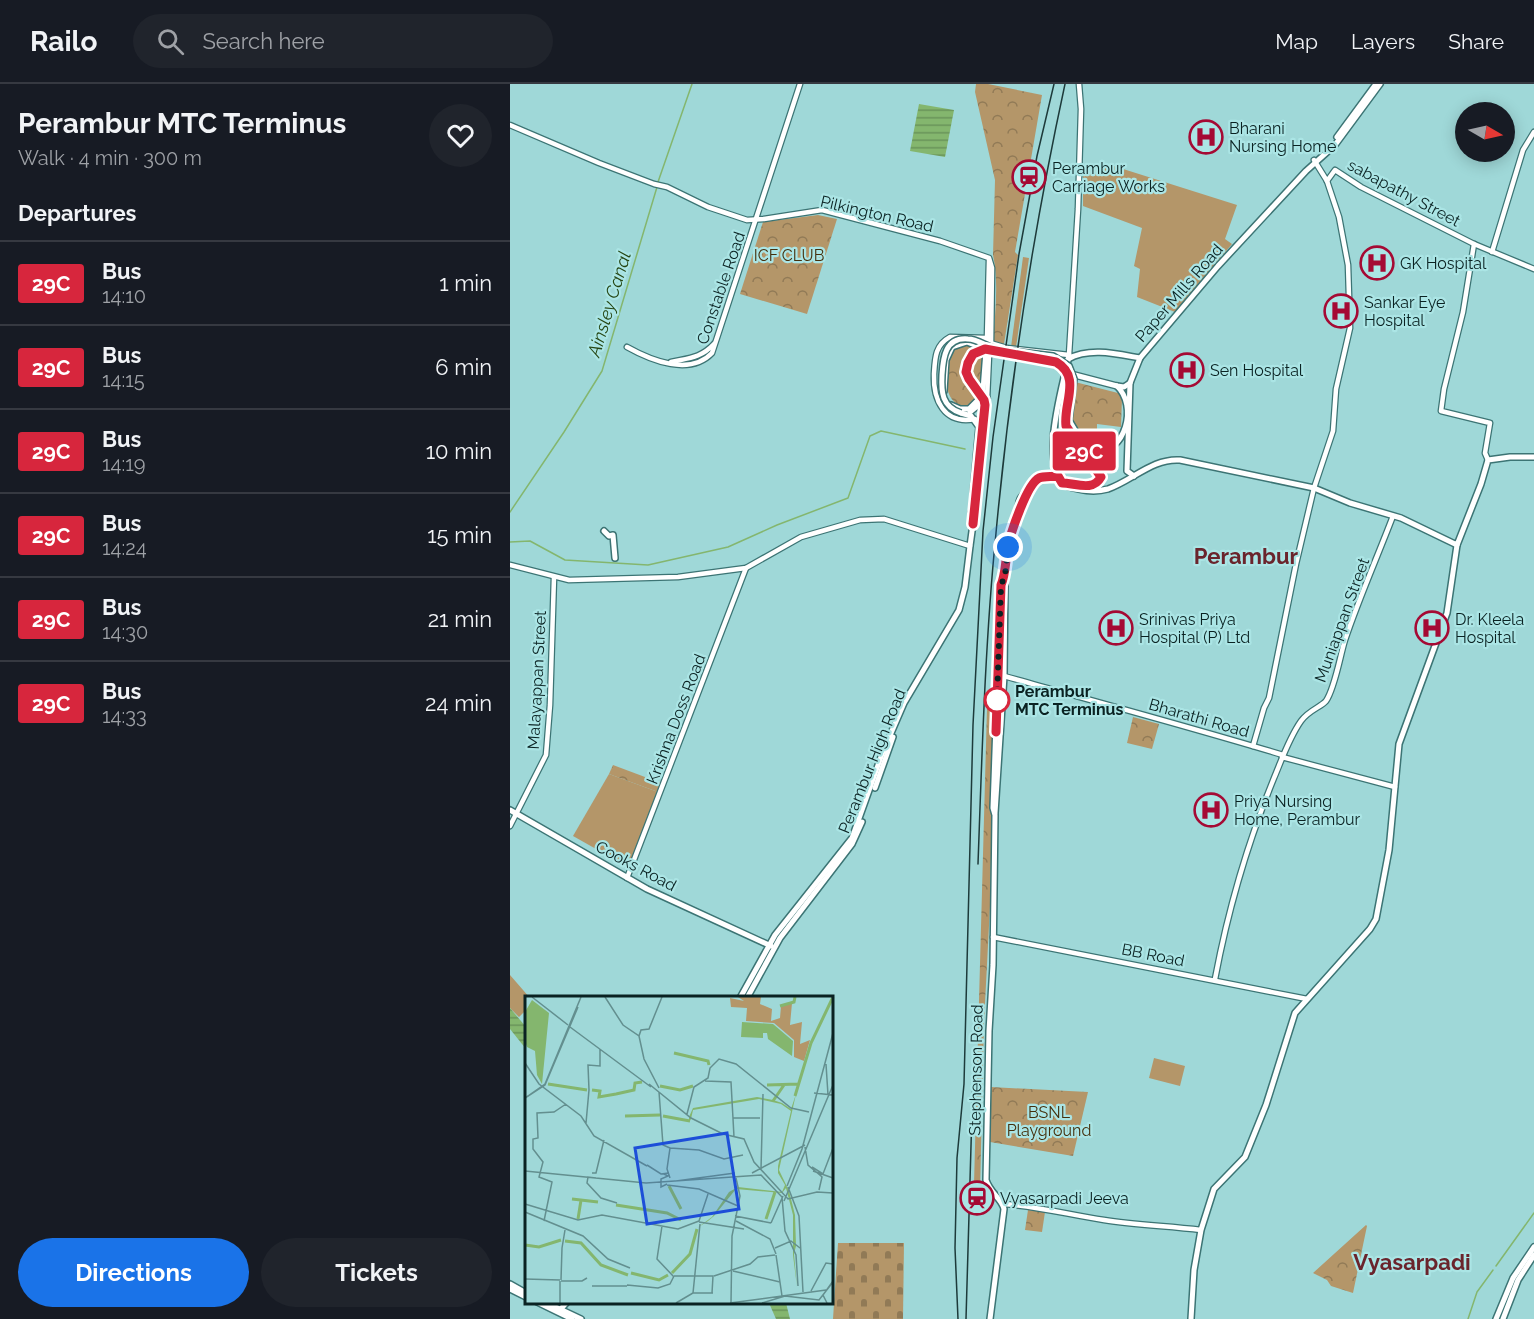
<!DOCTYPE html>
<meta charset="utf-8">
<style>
body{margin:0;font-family:Raleway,sans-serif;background:#20242c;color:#f1f3f6;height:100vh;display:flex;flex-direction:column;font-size:22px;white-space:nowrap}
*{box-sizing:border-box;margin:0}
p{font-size:20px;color:#9ea1a6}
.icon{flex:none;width:33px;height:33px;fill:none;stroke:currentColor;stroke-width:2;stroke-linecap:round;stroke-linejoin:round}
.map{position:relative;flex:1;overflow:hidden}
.sheet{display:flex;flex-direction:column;background:#171b24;width:510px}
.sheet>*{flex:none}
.badge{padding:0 12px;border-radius:4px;font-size:21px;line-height:39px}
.needle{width:39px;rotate:99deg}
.fabs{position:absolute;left:945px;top:18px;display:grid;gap:12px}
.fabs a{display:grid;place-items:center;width:60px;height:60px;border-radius:50%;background:#171b24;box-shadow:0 3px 15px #0003;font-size:30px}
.you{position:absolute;width:30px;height:30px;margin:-15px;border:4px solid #fff;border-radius:50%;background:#1a73e8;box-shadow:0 0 0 9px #1a73e833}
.map>.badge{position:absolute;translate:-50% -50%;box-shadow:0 0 0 3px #fff}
h2{padding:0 18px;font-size:22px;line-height:54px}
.round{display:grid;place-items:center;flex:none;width:63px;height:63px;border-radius:32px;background:#20242c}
.head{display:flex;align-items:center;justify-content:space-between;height:102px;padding:0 18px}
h1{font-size:28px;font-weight:700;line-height:45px}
.button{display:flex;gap:12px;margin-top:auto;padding:12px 18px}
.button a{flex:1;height:69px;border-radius:36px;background:#1a73e8;color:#fff;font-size:24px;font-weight:700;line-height:69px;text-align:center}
.button a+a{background:#20242c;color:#f1f3f6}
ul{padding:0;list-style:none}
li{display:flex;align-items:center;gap:18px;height:84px;padding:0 18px;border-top:2px solid #363941}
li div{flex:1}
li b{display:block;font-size:22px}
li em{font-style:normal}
li .badge{min-width:66px;font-weight:700;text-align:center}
header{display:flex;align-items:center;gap:36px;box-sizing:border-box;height:84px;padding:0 30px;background:#171b24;border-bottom:2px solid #363941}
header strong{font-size:28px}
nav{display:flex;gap:33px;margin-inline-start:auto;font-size:21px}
.search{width:420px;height:54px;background:#20242c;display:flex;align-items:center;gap:15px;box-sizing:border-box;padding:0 21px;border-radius:33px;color:#9ea1a6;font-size:22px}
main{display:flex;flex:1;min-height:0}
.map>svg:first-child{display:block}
.green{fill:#b49669}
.forest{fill:url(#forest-crowns)}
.cemetery{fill:url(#cemetery-stones)}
.water{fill:url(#water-rules)}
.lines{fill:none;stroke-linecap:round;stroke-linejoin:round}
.stream{stroke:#84b66e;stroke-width:1.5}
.minor-casing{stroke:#3c7474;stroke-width:7}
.major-casing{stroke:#3c7474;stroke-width:8}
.minor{stroke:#fff;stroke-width:4.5}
.major{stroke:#fff;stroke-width:5}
.rail{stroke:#1d3a3a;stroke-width:1.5}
.major-bridge-casing{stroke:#3c7474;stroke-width:8;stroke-linecap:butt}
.major-bridge{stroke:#fff;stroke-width:5}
.line-casing{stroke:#fff;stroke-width:14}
.line{stroke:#d7263d;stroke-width:9}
.walk{stroke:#0a2222;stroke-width:6;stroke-dasharray:0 10.8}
.stop-dot{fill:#fff;stroke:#d7263d;stroke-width:3}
.labels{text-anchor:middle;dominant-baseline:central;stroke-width:4.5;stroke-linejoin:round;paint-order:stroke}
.poi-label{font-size:16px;fill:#0a2222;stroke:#abe5e5;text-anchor:start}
.street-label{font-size:16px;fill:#0a2222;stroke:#abe5e5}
.park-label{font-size:16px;fill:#45300d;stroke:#abe5e5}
.stop-label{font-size:16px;font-weight:bold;fill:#0a2222;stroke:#abe5e5;text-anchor:start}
.water-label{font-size:18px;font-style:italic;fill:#254513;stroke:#abe5e5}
.district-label{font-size:22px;font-weight:bold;fill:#6a242c;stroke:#abe5e5}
.inset-river{fill:none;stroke:#84b66e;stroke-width:3}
.inset-road{fill:none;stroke:#638f8f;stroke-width:1.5}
.view{fill:#1d4ed8;fill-opacity:0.15;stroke:#1d4ed8;stroke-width:3}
.inset-edge{fill:none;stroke:#0a2222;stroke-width:3}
</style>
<header>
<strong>Railo</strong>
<div class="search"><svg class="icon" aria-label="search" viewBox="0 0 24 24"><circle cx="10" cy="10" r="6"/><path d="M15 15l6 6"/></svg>Search here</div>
<nav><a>Map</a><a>Layers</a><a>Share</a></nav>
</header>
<main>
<section class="sheet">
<div class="head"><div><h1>Perambur MTC Terminus</h1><p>Walk · 4 min · 300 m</p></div><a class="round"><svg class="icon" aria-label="heart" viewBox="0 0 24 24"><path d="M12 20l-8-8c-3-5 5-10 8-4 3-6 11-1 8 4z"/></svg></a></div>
<h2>Departures</h2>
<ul>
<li><span class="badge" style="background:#d7263d;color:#fff">29C</span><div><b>Bus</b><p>14:10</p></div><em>1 min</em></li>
<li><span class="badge" style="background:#d7263d;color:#fff">29C</span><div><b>Bus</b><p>14:15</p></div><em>6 min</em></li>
<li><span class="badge" style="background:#d7263d;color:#fff">29C</span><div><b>Bus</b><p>14:19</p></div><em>10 min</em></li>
<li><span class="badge" style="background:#d7263d;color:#fff">29C</span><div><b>Bus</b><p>14:24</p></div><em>15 min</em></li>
<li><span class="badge" style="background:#d7263d;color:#fff">29C</span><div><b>Bus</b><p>14:30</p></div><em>21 min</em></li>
<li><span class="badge" style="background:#d7263d;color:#fff">29C</span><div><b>Bus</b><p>14:33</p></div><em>24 min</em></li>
</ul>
<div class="button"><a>Directions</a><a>Tickets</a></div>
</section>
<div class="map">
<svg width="1024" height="1235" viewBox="0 0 1024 1235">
<defs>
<pattern id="forest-crowns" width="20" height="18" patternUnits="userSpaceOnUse" patternTransform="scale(1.5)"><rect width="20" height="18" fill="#b49669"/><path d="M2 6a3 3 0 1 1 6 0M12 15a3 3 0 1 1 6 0" fill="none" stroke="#917a56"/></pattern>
<pattern id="cemetery-stones" width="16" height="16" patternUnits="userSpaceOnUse" patternTransform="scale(1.5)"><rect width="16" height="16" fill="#b49669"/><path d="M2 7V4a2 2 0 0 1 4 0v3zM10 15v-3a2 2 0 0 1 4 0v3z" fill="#917a56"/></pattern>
<pattern id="water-rules" width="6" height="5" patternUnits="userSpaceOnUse" patternTransform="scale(1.5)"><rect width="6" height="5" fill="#84b66e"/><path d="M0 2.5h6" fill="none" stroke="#6a945a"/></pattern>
</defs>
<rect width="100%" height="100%" fill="#9fd8d8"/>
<g class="green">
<path d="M591,78L727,121L715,155L722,160L665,228L627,213L630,185L624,182L632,144L573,122V84H589Z"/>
<path d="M513,173L519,174L506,263H501Z"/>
<path d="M99,690L148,708L118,783L63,752Z"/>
<path d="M0,891L20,914H16V926L9,933L0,924Z"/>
<path d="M644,974L675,982L670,1002L639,994Z"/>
</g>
<g class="forest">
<path d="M466,0H478L532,11L505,168L508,171L494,260L483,259C485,230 489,199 483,171L485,96L465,8Z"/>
<path d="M308,131L327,135L297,230L230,210L253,138Z"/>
<path d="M448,260H460L473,266C471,285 473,312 457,324C429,318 437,288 440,266Z"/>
<path d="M565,298L608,309L612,314L611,343L587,340V348L565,346L562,330Z"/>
<path d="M477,624H484L480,822L474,939L470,1107L467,1106V1100H464Z"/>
<path d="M623,633L649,640L642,665L617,659Z"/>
<path d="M103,681L151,699L148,708L99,690Z"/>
<path d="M481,1003L578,1008L563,1072L480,1058Z"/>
<path d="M518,1126L535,1128L532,1148L515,1146Z"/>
<path d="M856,1141L857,1142L843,1209L821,1202L817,1196L803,1189Z"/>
</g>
<path class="cemetery" d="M328,1159H394L393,1235H323Z"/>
<g class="water">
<path d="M409,20L444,26L435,73L400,67Z"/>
<path d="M0,924L16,943V965L0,945Z"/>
<path d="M259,1219H276L280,1235H266Z"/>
</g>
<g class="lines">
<g class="stream">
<path d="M148,98L182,0"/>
<path d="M0,428L54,348L92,287L147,103"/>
<path d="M0,458L20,457L55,476L138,481L218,463L267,441L338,414L360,352L371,347L455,365"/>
<path d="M986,1182L1024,1129"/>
<path d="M958,1235L967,1208L983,1186"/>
</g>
<defs>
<g id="minor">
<path d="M0,41L89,79L144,100L157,103L198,123L237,136L254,135L312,126L430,157L479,174L482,184L481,260"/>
<path d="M817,97L825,86L851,103L964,160L1024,185"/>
<path d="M964,160L953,228L934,305L931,327L980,339L975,369L978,376"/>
<path d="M982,168L1013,66L1024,48"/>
<path d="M477,254L479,176"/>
<path d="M480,259L497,264L559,271L568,125L571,25L569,0"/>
<path d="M117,263C142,277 180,292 202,269L290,0"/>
<path d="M161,278C179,274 191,274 204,260"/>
<path d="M477,315L479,271L485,269"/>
<path d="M465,335C434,341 423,316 424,290C425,274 425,261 440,253L477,254"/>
<path d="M0,481L59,496L168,493L236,484L291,453L350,436L374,435L460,462"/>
<path d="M494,592C587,618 680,643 773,671"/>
<path d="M743,662L754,624L759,614L786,480L804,404L823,347L826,305L840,244L838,181L829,133L817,97L804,76"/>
<path d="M772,673L885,703"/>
<path d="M0,742L36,671L40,621L44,493"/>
<path d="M117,794L236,484"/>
<path d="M483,853L797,915"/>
<path d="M705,895C718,826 737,760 764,694C772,675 779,654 791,637C799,626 811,623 816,617C825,604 830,572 835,556C849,514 867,474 883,432"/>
<path d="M493,1120C527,1122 560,1131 594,1136C626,1141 658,1142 691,1146"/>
</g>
<g id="major">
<path d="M827,53L866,0"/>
<path d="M559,271C553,304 528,378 556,402C570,406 583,409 598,405C623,396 643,374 670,376L804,404L840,419L891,434L947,461L971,400L978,376L1000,373H1024"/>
<path d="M558,275C580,263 607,270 630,274"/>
<path d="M561,290L607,302L614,303L620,299"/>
<path d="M434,307L436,276L442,263L457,258L475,265"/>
<path d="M441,321L450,325H459L469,315L473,306L477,254"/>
<path d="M460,328L477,314"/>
<path d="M451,329L461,332L469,343L463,411"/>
<path d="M569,353L584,369C616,369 628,322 607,302"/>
<path d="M624,392L617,387L620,299L630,274L708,182L796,87L825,61L870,0"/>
<path d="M565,401L581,402L591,396V391L575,369"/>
<path d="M509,426C507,417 511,412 518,406"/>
<path d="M94,447L99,452L103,451L105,474"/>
<path d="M365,704L383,653"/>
<path d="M0,726L137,805L261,862"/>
<path d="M485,729L494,592L495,493"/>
<path d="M230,914L265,851L342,754L372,670L394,619L449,526L455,503L460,462L463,440L461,429"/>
<path d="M237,914L270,854L342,760L352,738"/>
<path d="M0,1200L16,1209"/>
<path d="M0,1205L16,1213"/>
<path d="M27,1218L62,1235"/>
<path d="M35,1218L71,1235"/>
<path d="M49,1227L57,1218"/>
<path d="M480,1235L494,1125C492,1115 480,1109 476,1096L479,947L483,881L485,731L483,724L491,501C496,489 495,477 498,464C502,441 513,413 528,394L548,392"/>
<path d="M681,1235L684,1186L691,1146L704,1105L735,1073L756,1021L785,929L860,845L866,835L879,766L889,660L937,529L947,461"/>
<path d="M986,1235L1003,1194L1024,1163"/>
<path d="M993,1235L1008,1196L1024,1171"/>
</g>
</defs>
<use href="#minor" class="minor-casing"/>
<use href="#major" class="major-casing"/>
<use href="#minor" class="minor"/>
<use href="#major" class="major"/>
<g class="rail">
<path d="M468,780C472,670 475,559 486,449C500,298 523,148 555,0"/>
<path d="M448,1235L445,1164L447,1074L454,1000L463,641L473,447L483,353L509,170L527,72L544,0"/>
<path d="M456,1235L463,993"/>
</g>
<defs>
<g id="major-bridge">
<path d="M502,267L543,272L559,282L564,295L559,336L569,353"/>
<path d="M451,329C432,323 431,308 432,291C433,274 435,253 458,255C467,255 476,262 484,264"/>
<path d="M463,434L475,322C472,302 432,279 475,265L546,278C554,282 559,288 560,297L556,342L575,369"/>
</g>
</defs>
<use href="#major-bridge" class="major-bridge-casing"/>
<use href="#major-bridge" class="major-bridge"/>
</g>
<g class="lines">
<defs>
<path id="line" d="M463,440L475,321L474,316L459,295L456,288L458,279L463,270L475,265L546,278C572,293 553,319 556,342L591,393C583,408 565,399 552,399L548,392C542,393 534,392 529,394C517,400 500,450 498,464C495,477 496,489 491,501L486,648"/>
</defs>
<use href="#line" class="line-casing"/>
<use href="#line" class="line"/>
<path class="walk" d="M487,616L491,501L495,492L498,463"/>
</g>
<defs>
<symbol id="hospital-ring" viewBox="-11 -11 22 22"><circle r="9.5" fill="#abe5e5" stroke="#a50a34" stroke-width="1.5"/><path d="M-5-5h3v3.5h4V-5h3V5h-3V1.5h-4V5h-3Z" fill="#a50a34"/></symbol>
<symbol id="station-ring" viewBox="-11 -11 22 22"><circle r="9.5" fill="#abe5e5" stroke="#a50a34" stroke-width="1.5"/><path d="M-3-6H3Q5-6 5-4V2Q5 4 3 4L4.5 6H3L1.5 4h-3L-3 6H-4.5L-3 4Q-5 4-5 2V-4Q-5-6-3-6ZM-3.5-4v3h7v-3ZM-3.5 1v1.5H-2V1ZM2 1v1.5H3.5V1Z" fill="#a50a34"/></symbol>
</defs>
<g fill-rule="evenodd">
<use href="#hospital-ring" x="677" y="34" width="38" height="38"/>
<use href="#station-ring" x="500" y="74" width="38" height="38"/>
<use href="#hospital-ring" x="848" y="160" width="38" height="38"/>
<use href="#hospital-ring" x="812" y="208" width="38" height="38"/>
<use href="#hospital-ring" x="658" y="267" width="38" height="38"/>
<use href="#hospital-ring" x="587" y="525" width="38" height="38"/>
<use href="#hospital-ring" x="903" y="525" width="38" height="38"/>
<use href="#hospital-ring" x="682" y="707" width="38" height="38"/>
<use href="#station-ring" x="448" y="1095" width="38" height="38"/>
</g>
<circle class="stop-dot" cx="487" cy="616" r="12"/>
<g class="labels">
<g class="poi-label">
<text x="719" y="44">Bharani<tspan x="719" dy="18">Nursing Home</tspan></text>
<text x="542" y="84">Perambur<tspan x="542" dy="18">Carriage Works</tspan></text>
<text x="890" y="179">GK Hospital</text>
<text x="854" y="218">Sankar Eye<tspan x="854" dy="18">Hospital</tspan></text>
<text x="700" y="286">Sen Hospital</text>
<text x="629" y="535">Srinivas Priya<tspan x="629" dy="18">Hospital (P) Ltd</tspan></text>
<text x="945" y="535">Dr. Kleela<tspan x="945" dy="18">Hospital</tspan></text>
<text x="724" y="717">Priya Nursing<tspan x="724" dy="18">Home, Perambur</tspan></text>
<text x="490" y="1114">Vyasarpadi Jeeva</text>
</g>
<g class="street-label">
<text transform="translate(894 109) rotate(28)">sabapathy Street</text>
<text transform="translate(367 130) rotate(13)">Pilkington Road</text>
<text transform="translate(211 204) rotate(-71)">Constable Road</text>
<text transform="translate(669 209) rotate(-49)">Paper Mills Road</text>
<text transform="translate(832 536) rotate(-70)">Muniappan Street</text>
<text transform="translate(27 596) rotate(-87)">Malayappan Street</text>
<text transform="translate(689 634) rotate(16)">Bharathi Road</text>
<text transform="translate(166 635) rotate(-69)">Krishna Doss Road</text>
<text transform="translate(362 677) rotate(-68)">Perambur High Road</text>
<text transform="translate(126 782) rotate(28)">Cooks Road</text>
<text transform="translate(643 871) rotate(11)">BB Road</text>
<text transform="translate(466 986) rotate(-89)">Stephenson Road</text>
</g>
<g class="park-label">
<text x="279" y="171">ICF CLUB</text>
<text x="539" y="1028">BSNL<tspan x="539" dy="18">Playground</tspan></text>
</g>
<g class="stop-label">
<text x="505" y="607">Perambur<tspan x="505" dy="18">MTC Terminus</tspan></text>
</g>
<g class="water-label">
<text transform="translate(99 220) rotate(-73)">Ainsley Canal</text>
</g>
<g class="district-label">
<text x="736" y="472">Perambur</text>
<text x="902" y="1178">Vyasarpadi</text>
</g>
</g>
<g transform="translate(15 912)">
<rect width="308" height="308" fill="#9fd8d8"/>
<path d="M213,1H236L235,8L247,13L246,25L255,22L256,10L267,7L265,29L277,26L275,48L285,44L279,65L269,61V44L249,27L221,25L222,12L206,11L205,2L219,5Z" fill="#b49669"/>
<path d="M7,4L24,17L17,88L12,79L10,55L2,51L0,45V16ZM217,26L248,28L268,45L267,60L243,43L242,37H238V42L216,41ZM271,98L254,174L264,195L270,219L271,250L269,258L272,291L268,259V219L261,192L257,197L211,193L189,220L183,225L172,232L187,221L204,196L213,191L257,196L260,189L253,177V170L266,115L256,108L234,103L168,114L166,123L164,126V121L168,112L232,101L248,104L257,107L266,113Z" fill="#84b66e"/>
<path class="inset-river" d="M255,10L269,6L270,1M149,57L183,65L184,69M23,88L62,94M242,89L273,88M135,90L155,94L168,90M67,94L75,95L74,101L91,98M91,98L109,94L110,87L117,86M270,100L286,47L308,1M248,105L259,89M100,120L135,119M138,120L165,125M144,190L156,213M47,203L73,206M91,209L142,217L156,224M53,223L56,204M241,223L250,196M40,245L56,247L76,269L103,279M0,249L14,251L36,244M106,277L134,284L143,279M147,277L165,258L172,233"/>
<path class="inset-road" d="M7,1L43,29M80,1L98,29L114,40L119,63L134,92M45,31L126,91M114,40L116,34L124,33L137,1M0,67L14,88L56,120L69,140L122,170M301,68L303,99M180,85L206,86L209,141M124,88L166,122L198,138L219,143L229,166L263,203L292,196L308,197M64,94L63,69L75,70V53M134,96L138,149L145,152L142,173L145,182M289,97L308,99M0,102L20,89L53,11M0,102L20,88L56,1M162,118L169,91L183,82L185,72L194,63L211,68L266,112L284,116M208,122H235M61,127L64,94M280,151L283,169L296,180M145,152L174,154L199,163L218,159M122,169L136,178L144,177M287,171L298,178L308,152M236,173L238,98M0,175L121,187L236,179L257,201L260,235L271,259L273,290M288,175L308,182M67,177H71L79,144M227,177L280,149M293,177L297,181L294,194M139,178L143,180L136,183V191L142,188M71,182L63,181L62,187L76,202L92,207M151,185L210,177M142,189L174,193L213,210M262,190L277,153L308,37M263,191L274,220L278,296M259,205L308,89M0,208L53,224L77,219L153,233L174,225M0,216L58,240L83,263L105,272M210,220L246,227M19,225L27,186L14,181L18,166L8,153V143L13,142L12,117L29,116L41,108M174,225L183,198M211,225L245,243L251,258M174,226L219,233M246,227L258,200M137,230L132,263L149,281M37,252L40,234M250,252L266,245L275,252M251,259L257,300M208,275L255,286M149,280H188L187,297M189,280L225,268L233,261L250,259M0,283L35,284M36,284L37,252M36,285H57L62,282M102,289L133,292L145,288L149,280M67,290H102M286,295L301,267L308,268M168,297H188M35,307V285M151,307L168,297L175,228M205,307L301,294M206,307L207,240L215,200L211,182M237,307L260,300L294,304L308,286M302,307L298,299L308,285"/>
<path class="view" d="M202,137L214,213L122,228L110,152Z"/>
<rect width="308" height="308" class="inset-edge"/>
</g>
</svg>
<div class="fabs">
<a><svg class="needle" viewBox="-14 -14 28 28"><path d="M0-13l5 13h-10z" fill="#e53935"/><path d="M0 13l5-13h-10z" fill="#9ea1a6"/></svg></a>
</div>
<div class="you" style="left:498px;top:463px"></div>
<b class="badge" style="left:574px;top:367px;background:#d7263d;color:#fff">29C</b>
</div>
</main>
